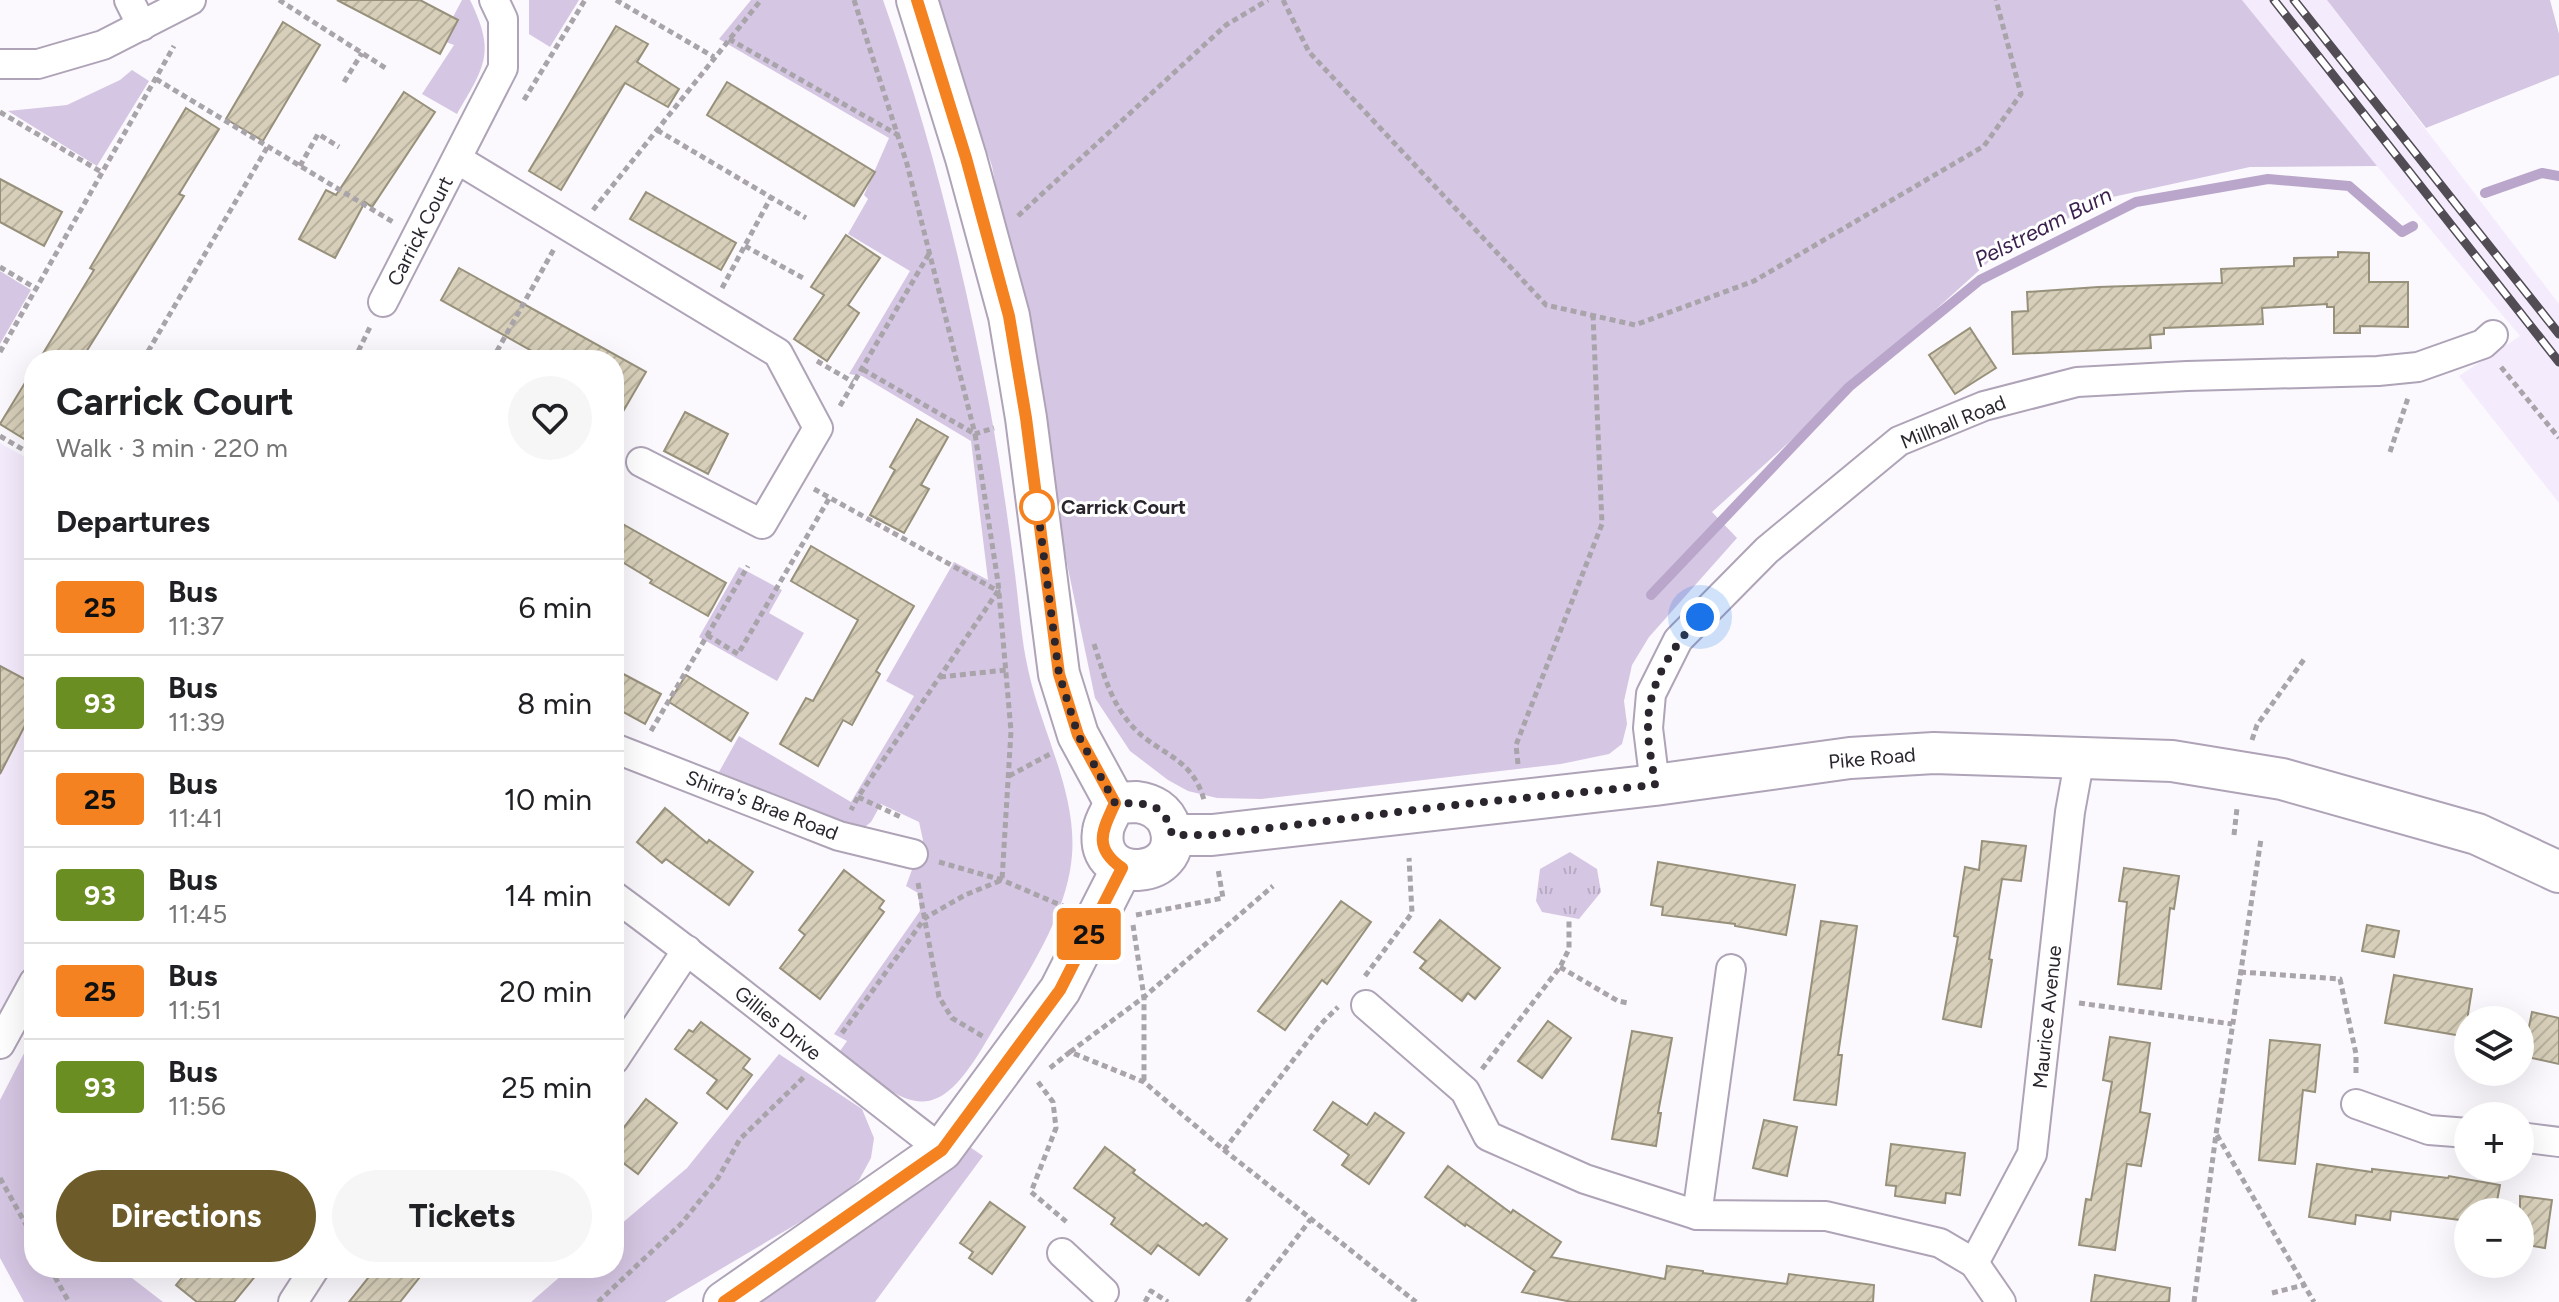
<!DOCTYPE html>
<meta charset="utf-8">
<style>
body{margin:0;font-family:Figtree,sans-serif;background:#f6f6f6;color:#202124;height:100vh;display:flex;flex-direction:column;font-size:30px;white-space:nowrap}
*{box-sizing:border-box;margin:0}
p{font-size:26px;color:#757577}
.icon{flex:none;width:44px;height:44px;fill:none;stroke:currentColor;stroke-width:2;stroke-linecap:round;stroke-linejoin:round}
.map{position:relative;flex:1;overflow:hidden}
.panel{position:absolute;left:24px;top:350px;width:600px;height:928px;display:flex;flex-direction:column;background:#fff;border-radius:32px;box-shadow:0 8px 32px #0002}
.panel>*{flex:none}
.badge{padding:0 16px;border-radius:6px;font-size:28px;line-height:52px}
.buttons{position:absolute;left:2454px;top:1006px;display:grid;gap:16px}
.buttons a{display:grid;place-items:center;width:80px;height:80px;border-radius:50%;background:#fff;box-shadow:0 8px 32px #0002;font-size:40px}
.you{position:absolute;width:40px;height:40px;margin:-20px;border:6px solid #fff;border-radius:50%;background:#1a73e8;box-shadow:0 0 0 12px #1a73e833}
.map>.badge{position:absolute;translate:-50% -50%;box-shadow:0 0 0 4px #fff}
h2{padding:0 32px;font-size:30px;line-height:72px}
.round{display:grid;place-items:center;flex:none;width:84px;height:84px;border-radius:42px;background:#f6f6f6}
.overview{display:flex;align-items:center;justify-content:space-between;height:136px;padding:0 32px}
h1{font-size:38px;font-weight:700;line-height:60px}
.cta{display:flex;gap:16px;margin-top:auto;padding:16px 32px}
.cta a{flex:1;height:92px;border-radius:48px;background:#6d5c2a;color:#fff;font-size:32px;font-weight:700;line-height:92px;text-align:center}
.cta a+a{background:#f6f6f6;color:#202124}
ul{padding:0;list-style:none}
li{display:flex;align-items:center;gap:24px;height:96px;padding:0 32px;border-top:2px solid #e0e0e0}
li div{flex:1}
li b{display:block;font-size:30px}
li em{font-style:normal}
li .badge{min-width:88px;font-weight:700;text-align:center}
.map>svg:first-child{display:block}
.built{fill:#f4ebfc}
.grass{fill:#d5c6e3}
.park{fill:url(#park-tufts)}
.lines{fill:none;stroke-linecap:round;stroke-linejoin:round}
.stream{stroke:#b9a6ca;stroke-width:10}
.building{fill:url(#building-hatch);stroke:#97907b;stroke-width:2}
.street-casing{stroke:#aea3b7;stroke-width:32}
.secondary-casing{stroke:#aea3b7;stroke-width:44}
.path{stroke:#a8a4aa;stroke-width:5;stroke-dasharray:6 4;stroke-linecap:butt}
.street{stroke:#fff;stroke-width:28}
.secondary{stroke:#fff;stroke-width:40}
.rail-casing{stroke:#524d55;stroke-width:9}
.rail{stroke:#fff;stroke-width:6;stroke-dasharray:18;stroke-linecap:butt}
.line-casing{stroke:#fff;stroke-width:18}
.line{stroke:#f58220;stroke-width:12}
.walk{stroke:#2b262e;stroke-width:8;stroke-dasharray:0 14.4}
.stop-dot{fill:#fff;stroke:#f58220;stroke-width:4}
.labels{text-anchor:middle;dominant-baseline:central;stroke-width:6;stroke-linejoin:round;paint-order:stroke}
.street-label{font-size:20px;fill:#2b262e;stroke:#fff}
.stop-label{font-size:20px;font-weight:bold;fill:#2b262e;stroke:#fff;text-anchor:start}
.water-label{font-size:22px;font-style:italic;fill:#3a1f4d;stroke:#fff}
</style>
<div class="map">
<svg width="2559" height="1302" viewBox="0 0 2559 1302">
<defs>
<pattern id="park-tufts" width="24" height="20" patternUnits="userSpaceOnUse" patternTransform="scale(2)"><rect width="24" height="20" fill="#d5c6e3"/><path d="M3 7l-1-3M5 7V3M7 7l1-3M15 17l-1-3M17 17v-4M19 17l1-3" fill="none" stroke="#b7aac3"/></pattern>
<pattern id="building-hatch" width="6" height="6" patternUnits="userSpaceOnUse" patternTransform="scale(2)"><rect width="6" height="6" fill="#d7cfb9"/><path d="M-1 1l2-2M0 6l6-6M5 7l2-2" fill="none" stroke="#b9b29f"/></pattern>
</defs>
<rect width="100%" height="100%" fill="#fbf9fd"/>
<g class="built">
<path d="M2242,0H2327L2559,304V503L2459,376L2520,336L2377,166Z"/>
<path d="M0,443L34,462V955L0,1012Z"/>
</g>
<g class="grass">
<path d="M462,0H470C496,53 485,66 457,114L422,94L454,45L446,42L453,17Z"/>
<path d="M529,0H579L550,47L529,34Z"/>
<path d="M751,0H883C930,133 964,270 990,409C1000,463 1008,519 1015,574C1019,605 1021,638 1028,669C1041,731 1077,792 1072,855C1067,920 1019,986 987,1040C933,1133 910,1106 838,1054L847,1041L834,1034L920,911L918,893L906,886L923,840L919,822L881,804L871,822L861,830L719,772L739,736L851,802L914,696L886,681L954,562L988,580L971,441L862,376L849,374L910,271L848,234L868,199L864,195L889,138L719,39Z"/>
<path d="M932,0H2242L2377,166L2250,167L2108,198L1995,256L1712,512L1737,538L1649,637L1632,665L1624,701L1627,724L1622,744L1609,754L1561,764L1261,799L1217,798L1188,791L1168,780L1130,751L1095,698L1060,530L992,166Z"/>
<path d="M2327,0H2550L2559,34V75L2426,128Z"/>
<path d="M132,70L149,81L97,166L8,111L67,105L120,80Z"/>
<path d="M0,271L31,290L0,344Z"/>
<path d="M739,567L782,590L769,613L804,633L777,681L699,637Z"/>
<path d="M34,1034V1140L31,1146L34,1149V1268H119L163,1302H24L0,1258V1100Z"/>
<path d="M779,1054L862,1109L874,1138L871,1158L859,1180L839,1199L665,1302H531L570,1268H614V1230L687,1168Z"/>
<path d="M967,1145L983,1156L875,1302H744L835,1251L932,1177Z"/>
</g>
<path class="park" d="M1570,852L1597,869L1601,892L1579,919L1542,912L1536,901L1540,869Z"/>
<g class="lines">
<g class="stream">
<path d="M2485,193L2542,173L2559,176"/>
<path d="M1651,595L1849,387L1980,280L2136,202L2268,179L2349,186L2402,232L2413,226"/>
</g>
</g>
<g class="building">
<path d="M337,0H420L458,20L440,54Z"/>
<path d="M283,22L320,45L263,141L226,119Z"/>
<path d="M616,26L648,44L637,62L679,89L668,107L625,83L561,190L529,171Z"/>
<path d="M727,82L875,172L854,206L707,115Z"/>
<path d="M404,92L435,112L372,207L365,202L335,258L299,239L326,190L336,195Z"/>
<path d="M186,108L219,129L179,194L184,196L81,360H39L94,270L90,268Z"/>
<path d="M0,179L62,212L44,246L0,222Z"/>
<path d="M646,192L736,243L721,270L630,219Z"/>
<path d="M846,235L880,258L848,305L859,313L827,361L794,339L824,295L811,287Z"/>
<path d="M2338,252L2369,253V282H2408V327L2360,326V333H2334V307H2327V304L2262,308L2263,324L2164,328V334L2150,335L2151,348L2013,354L2012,312L2028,311L2027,292L2098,287L2222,283L2221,269L2294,266V258L2338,257Z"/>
<path d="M459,268L646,372L614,427V360H548L441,300Z"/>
<path d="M1970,328L1996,368L1955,394L1929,355Z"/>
<path d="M34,368V445L0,424Z"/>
<path d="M685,412L728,434L708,474L664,451Z"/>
<path d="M917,419L948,437L921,485L929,489L904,533L870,515L895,470L890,467Z"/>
<path d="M614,519L726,583L708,616L650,583L652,580L614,557Z"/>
<path d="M811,546L914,606L876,671L880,674L852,725L843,720L818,766L780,744L806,698L813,701L858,620L791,581Z"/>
<path d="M0,666L34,684V708L0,774Z"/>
<path d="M614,669L661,694L645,724L614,707Z"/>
<path d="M686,675L748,713L731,741L669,702Z"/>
<path d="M665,808L707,843L709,840L753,872L729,905L666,859L662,863L637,842Z"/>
<path d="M1982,841L2026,846L2021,881L2002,879L1989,959L1992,960L1981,1027L1943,1019L1958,937L1954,936L1965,867L1979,870Z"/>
<path d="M1658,862L1795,885L1786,935L1735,926V924L1662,915L1663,907L1651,905Z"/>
<path d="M2124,868L2179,876L2174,909L2170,908L2161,989L2118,984L2127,902L2119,901Z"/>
<path d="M844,870L884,901L879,908L884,912L820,999L780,968L805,935L799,930Z"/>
<path d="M1341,901L1371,922L1327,984L1322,980L1285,1030L1258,1011Z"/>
<path d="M1440,920L1500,968L1475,999L1468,993L1462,1001L1420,968L1426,961L1414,952Z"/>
<path d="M1821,921L1857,926L1838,1055H1842L1836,1105L1794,1100Z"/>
<path d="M2367,925L2399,931L2394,957L2362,951Z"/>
<path d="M2394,975L2472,989L2468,1014V1037L2385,1023Z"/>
<path d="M2532,1012L2559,1018V1064L2523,1056Z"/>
<path d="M1548,1021L1571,1038L1542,1078L1518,1061Z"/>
<path d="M701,1022L750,1059L743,1068L752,1075L727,1109L707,1093L717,1080L675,1049L689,1030L693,1032Z"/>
<path d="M1632,1031L1672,1038L1658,1113H1661L1656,1146L1612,1139Z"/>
<path d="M2110,1037L2150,1043L2140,1112L2150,1114L2141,1166L2127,1164L2115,1250L2079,1245L2086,1199L2091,1200L2112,1082L2103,1080Z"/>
<path d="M2270,1040L2320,1045L2315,1092L2303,1090L2295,1164L2259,1160Z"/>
<path d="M646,1099L677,1123L638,1174L614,1156V1140Z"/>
<path d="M1333,1102L1367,1125L1375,1113L1404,1133L1369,1184L1342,1165L1349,1155L1314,1130Z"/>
<path d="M1764,1120L1797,1127L1787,1176L1753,1168Z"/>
<path d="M1891,1144L1965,1153L1960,1195L1946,1193L1945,1203L1895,1196L1896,1186L1886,1185Z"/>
<path d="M1105,1147L1135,1170L1133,1173L1203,1226L1206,1223L1227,1239L1199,1275L1158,1245L1151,1254L1111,1224L1115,1218L1074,1188Z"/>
<path d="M2317,1164L2372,1172V1169L2448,1178L2449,1176L2500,1185L2495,1212H2468V1221L2391,1211L2390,1220L2356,1215L2355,1224L2309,1217Z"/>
<path d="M1448,1166L1511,1213L1513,1210L1561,1242L1551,1257L1665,1279L1667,1266L1703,1271V1273L1787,1284L1789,1274L1874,1285L1873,1302H1572L1522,1292L1535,1271L1466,1224L1465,1226L1425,1197Z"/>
<path d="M2520,1196L2552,1200L2545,1248L2520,1244Z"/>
<path d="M990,1202L1025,1227L992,1274L969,1258L973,1252L960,1243Z"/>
<path d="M190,1268H262L234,1302H197L176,1285Z"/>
<path d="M376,1268H427L400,1302H349Z"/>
<path d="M2095,1275L2170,1288L2169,1302H2091Z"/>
</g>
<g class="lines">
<defs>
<g id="street">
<path d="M129,0L142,26"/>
<path d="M0,64H38L103,45L191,0"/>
<path d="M457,159L778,353L818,428L762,524L641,462"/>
<path d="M383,302L503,68V19L494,0"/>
<path d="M614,748L839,836L913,854"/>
<path d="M1655,785L1648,728L1651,694L1678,640L1767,550L1899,441L1984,406L2077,382L2187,376L2378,371L2418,367L2483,344L2493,335"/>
<path d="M614,896C726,978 832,1066 942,1150"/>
<path d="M1366,1005L1465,1091L1488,1136L1585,1179L1697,1215L1826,1216L1940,1243L1974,1263L2032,1154L2070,812L2080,757"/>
<path d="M0,1044L34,982"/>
<path d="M614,1060L687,950"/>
<path d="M2356,1104L2429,1130L2468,1133"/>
<path d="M2520,1137L2559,1142"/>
<path d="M1697,1215L1731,969"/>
<path d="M1062,1253L1104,1292"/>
<path d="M1974,1263L2001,1302"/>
<path d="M293,1302L315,1268"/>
</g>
<g id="secondary">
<path d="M917,0L966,158L1009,316L1026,418L1059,674L1078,735L1115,803"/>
<path d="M1137,802C1152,804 1165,811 1170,827C1186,880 1095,887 1103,831C1104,822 1111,812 1115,803Z"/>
<path d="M1172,835H1212L1655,785L1850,758L1934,753L2172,761L2282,779L2477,834L2559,872"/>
<path d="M724,1302L942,1150L1060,990L1122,868"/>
</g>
</defs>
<use href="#street" class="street-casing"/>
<use href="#secondary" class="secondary-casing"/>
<g class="path">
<path d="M279,0L387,69"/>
<path d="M616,0L714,57"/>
<path d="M854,0L907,164L975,434L994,428"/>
<path d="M1283,0L1309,52L1546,305L1635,325L1754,281L1984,146L2021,94L1996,0"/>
<path d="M729,39L898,135"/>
<path d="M156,79L393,222"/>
<path d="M344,82L362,53"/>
<path d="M524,100L585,0"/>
<path d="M0,112L103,173"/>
<path d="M657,130L806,218"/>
<path d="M300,166L318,134L339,147"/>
<path d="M593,210L761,0"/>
<path d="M1018,216L1226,25L1268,0"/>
<path d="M745,246L803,278"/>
<path d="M0,267L37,289"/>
<path d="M722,288L771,197"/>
<path d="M0,352L174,46"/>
<path d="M143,360L268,146"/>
<path d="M354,360L371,325"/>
<path d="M492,360L554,249"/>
<path d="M817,361L853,382"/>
<path d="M2501,367L2559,438"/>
<path d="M840,406L930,252"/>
<path d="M0,436L34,456"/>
<path d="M2390,452L2408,398"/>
<path d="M814,489L998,591L858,797L851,810"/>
<path d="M707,635L738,654L830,497"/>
<path d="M1094,644C1104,675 1111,703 1133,727C1157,754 1192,756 1204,800"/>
<path d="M940,677L1006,670"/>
<path d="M651,731L748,566"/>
<path d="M2252,740L2257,725L2305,658"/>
<path d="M1518,764L1516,745L1602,524L1593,315"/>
<path d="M1009,776L1050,754"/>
<path d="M858,797L903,818"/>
<path d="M2234,835L2237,808"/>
<path d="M939,862L1002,880L1065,907"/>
<path d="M918,883L939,997L952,1018L984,1037"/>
<path d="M1136,915L1223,898L1218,869"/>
<path d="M1133,925L1144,997V1082"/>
<path d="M1560,967L1618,1001L1628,1003"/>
<path d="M2240,972L2340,979L2356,1054V1076"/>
<path d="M1365,976L1412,913L1409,858"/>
<path d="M2079,1003L2232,1024"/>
<path d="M842,1033L925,918L965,895L1002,880L1011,731L998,582L975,434L862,369"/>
<path d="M1070,1052L1144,997L1273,886"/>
<path d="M1050,1068L1070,1052L1144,1082L1224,1150L1416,1302"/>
<path d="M1482,1069L1560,967L1569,949V918"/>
<path d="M1038,1082L1053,1102L1056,1128L1031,1192L1069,1224"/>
<path d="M2217,1135L2314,1302"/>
<path d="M1224,1150L1321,1024L1338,1007"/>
<path d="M0,1178L34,1239"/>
<path d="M50,1268L69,1302"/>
<path d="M2272,1293L2304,1285"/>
<path d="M598,1302L681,1224L718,1178L740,1139L804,1077"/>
<path d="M1145,1302L1151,1291L1168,1302"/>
<path d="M1247,1302L1311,1219"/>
<path d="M2194,1302L2216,1134L2261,839"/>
</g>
<use href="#street" class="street"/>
<use href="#secondary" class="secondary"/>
<defs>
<g id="rail">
<path d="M2274,0L2559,362"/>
<path d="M2294,0L2559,334"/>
</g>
</defs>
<use href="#rail" class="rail-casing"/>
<use href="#rail" class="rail"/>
</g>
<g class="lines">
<defs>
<path id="line" d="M724,1302L942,1150L1060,990L1122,868C1092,847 1103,830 1115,803L1078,735L1059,674L1026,418L1009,316L966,158L917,0"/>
</defs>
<use href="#line" class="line-casing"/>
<use href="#line" class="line"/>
<path class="walk" d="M1037,507V503L1059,674L1078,735L1115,803C1144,804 1164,799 1172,835H1212L1464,804L1655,785C1653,766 1648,747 1648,728C1647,685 1672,647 1700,617"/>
</g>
<circle class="stop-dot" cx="1037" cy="507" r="16"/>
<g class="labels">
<g class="street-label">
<text transform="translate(420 231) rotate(-63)">Carrick Court</text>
<text transform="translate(1953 422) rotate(-22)">Millhall Road</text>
<text transform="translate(1872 758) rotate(-5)">Pike Road</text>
<text transform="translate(762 805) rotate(21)">Shirra's Brae Road</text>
<text transform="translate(2047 1017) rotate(-84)">Maurice Avenue</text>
<text transform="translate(778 1023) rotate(39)">Gillies Drive</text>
</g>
<g class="stop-label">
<text x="1061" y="507">Carrick Court</text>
</g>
<g class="water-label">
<text transform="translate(2043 227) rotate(-27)">Pelstream Burn</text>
</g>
</g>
</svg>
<div class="buttons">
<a><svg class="icon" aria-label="layers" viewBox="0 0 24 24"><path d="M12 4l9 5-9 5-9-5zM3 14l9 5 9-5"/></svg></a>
<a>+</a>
<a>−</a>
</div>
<div class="you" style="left:1700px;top:617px"></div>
<b class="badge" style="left:1089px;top:934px;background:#f58220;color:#111">25</b>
<section class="panel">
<div class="overview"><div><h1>Carrick Court</h1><p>Walk · 3 min · 220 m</p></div><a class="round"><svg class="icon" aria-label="heart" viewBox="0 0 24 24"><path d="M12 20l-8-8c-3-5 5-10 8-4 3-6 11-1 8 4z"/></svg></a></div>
<h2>Departures</h2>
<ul>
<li><span class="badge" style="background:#f58220;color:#111">25</span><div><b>Bus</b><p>11:37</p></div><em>6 min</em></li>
<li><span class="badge" style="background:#6b8e23;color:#fff">93</span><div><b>Bus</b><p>11:39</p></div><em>8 min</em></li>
<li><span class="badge" style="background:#f58220;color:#111">25</span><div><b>Bus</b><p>11:41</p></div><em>10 min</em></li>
<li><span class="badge" style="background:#6b8e23;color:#fff">93</span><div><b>Bus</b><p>11:45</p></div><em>14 min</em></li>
<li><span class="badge" style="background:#f58220;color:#111">25</span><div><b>Bus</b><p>11:51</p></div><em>20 min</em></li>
<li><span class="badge" style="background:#6b8e23;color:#fff">93</span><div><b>Bus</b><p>11:56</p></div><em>25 min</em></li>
</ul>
<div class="cta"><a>Directions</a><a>Tickets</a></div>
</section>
</div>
